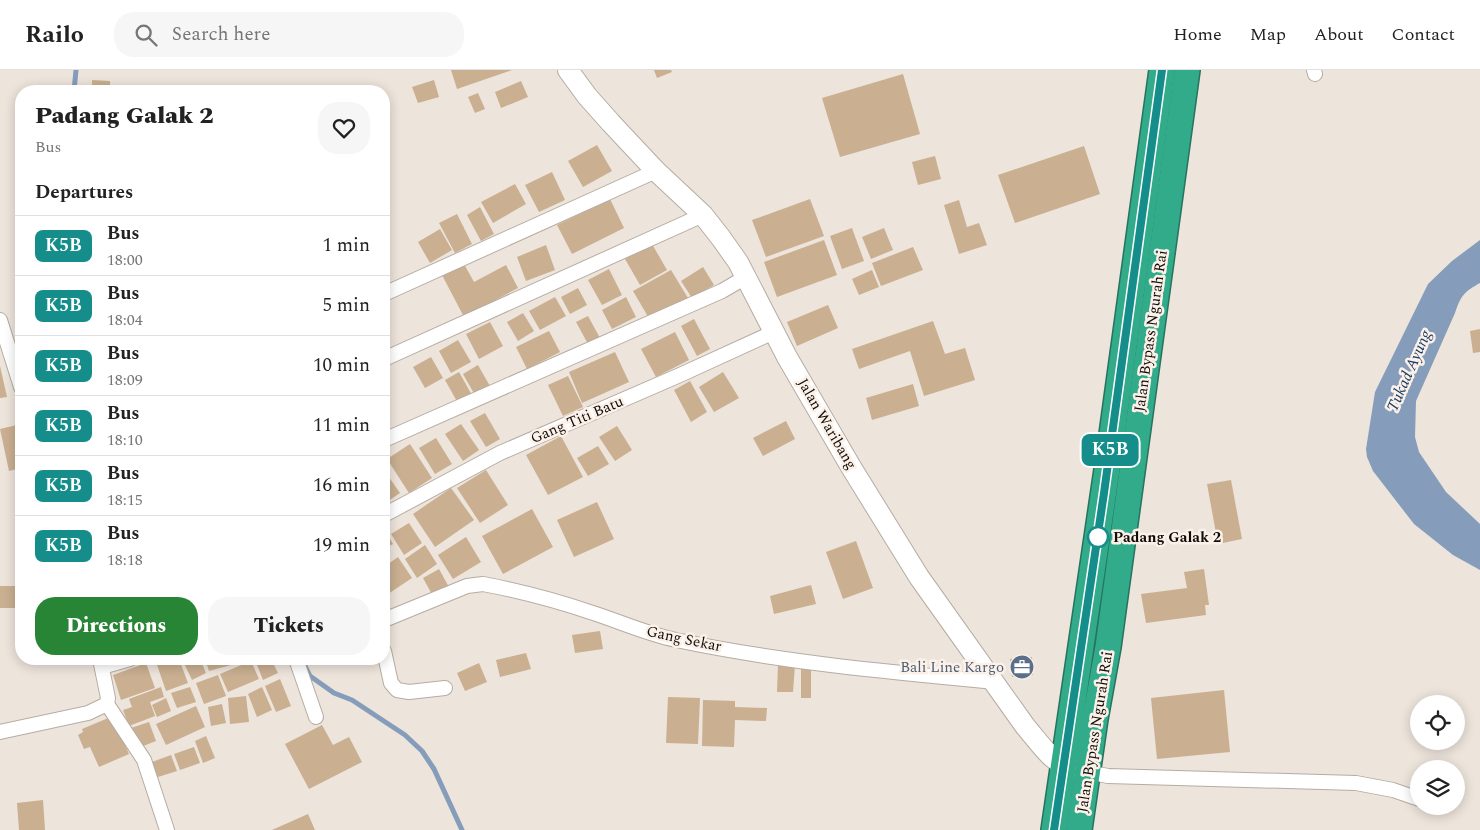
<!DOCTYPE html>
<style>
body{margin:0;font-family:Spectral,serif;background:#f6f6f6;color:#222;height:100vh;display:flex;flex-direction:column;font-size:19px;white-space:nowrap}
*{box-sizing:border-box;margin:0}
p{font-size:16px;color:#767676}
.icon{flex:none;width:28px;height:28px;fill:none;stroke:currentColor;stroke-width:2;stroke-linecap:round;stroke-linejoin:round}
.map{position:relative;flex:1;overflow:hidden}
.details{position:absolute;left:15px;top:15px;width:375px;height:580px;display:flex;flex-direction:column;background:#fff;border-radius:20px;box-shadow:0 2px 12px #0003}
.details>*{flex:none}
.badge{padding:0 10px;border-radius:8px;font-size:18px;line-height:32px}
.tools{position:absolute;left:1410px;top:625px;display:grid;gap:10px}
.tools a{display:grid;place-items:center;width:55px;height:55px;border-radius:50%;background:#fff;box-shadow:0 2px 12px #0003;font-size:25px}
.map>.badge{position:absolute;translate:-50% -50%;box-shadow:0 0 0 2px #fff}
h2{padding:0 20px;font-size:19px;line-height:45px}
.round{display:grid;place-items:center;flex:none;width:52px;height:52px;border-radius:20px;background:#f6f6f6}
.headline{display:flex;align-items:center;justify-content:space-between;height:85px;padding:0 20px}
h1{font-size:24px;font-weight:800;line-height:38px}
.action{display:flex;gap:10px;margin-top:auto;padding:10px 20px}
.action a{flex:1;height:58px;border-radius:20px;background:#288536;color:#fff;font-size:20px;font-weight:800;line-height:58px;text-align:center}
.action a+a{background:#f6f6f6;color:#222}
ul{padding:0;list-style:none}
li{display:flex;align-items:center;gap:15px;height:60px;padding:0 20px;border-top:1px solid #e0e0e0}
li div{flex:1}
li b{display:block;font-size:19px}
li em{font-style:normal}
li .badge{min-width:55px;font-weight:700;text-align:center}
header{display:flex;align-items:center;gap:30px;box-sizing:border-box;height:70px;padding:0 25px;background:#fff;border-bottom:1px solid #e0e0e0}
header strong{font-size:24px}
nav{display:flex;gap:28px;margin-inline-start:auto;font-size:18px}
.search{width:350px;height:45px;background:#f6f6f6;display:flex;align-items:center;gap:12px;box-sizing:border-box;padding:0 18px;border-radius:20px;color:#767676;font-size:19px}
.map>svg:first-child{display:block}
.water{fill:#859dba}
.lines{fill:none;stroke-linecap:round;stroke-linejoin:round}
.stream{stroke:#859dba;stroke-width:5}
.building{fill:#caaf91}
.street-casing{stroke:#b5aca3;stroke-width:16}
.secondary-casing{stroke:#b5aca3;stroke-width:22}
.highway-casing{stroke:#26735e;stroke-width:28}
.street{stroke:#fff;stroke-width:14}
.secondary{stroke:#fff;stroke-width:20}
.highway{stroke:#32ab8b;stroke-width:25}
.line-casing{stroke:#fff;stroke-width:11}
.line{stroke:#158d8b;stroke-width:8}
.stop-dot{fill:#fff;stroke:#158d8b;stroke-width:2.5}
.labels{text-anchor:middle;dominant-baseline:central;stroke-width:5;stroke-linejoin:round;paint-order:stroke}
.street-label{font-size:15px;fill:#0f0c09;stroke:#fbf1e8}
.stop-label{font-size:15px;font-weight:bold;fill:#0f0c09;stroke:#fbf1e8;text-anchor:start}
.service-label{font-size:15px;fill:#4e5e75;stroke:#fbf1e8;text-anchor:end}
.water-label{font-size:16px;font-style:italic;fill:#193b64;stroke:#fbf1e8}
</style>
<header>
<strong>Railo</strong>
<div class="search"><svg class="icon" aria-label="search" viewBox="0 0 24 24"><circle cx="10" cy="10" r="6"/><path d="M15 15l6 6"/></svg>Search here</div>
<nav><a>Home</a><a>Map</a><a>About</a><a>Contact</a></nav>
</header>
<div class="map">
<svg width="1480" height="760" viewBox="0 0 1480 760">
<rect width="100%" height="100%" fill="#ede4db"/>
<path class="water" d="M1480,170V213C1464,222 1461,225 1455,243L1416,331L1415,367L1419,382L1446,422L1480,454V500L1453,485L1414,454L1373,401L1367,387L1366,379L1375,322L1428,214L1452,191Z"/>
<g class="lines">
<g class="stream">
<path d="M74,21L76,0"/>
<path d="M305,596L310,606L334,623L352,630L405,665L422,681L434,699L462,760"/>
</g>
</g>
<g class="building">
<path d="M451,0H512L457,19Z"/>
<path d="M654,0H671L672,2L657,8Z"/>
<path d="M903,4L920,64L840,87L822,28Z"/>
<path d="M92,10L110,11V21H92Z"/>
<path d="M434,10L439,27L418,33L412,17Z"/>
<path d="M521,11L528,27L501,38L495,22Z"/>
<path d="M478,23L485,39L475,43L468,27Z"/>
<path d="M597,75L612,101L583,117L568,91Z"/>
<path d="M1084,76L1100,124L1015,153L998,105Z"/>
<path d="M935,86L941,109L918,115L912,92Z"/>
<path d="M552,102L565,130L539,142L525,115Z"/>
<path d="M515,114L526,134L493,153L481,132Z"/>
<path d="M610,129L624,158L572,184L557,155Z"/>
<path d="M810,129L824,166L766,187L752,150Z"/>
<path d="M959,130L967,157L979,153L987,175L959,184L944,135Z"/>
<path d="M480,137L494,164L481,171L467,145Z"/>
<path d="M457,144L472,174L455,183L439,153Z"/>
<path d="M852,158L864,191L842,199L830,166Z"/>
<path d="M884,158L893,180L871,189L862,167Z"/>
<path d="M440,159L452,180L430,193L418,172Z"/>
<path d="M824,170L837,205L777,227L764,192Z"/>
<path d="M652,174L667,200L640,215L625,189Z"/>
<path d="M546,175L555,200L526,211L517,187Z"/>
<path d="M913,177L923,200L881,216L872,193Z"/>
<path d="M464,194L474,212L506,195L518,218L464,247L442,205Z"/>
<path d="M703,197L714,215L692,228L681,211Z"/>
<path d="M609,199L622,225L602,235L588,210Z"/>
<path d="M671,200L688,228L650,250L633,221Z"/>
<path d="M872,200L879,217L859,225L852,209Z"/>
<path d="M578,218L587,235L570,244L561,227Z"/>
<path d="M555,227L566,246L540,260L529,241Z"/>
<path d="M626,227L636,247L612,259L602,240Z"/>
<path d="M828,235L838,258L797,276L787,252Z"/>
<path d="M523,243L534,261L518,271L507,252Z"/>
<path d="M588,246L600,268L588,274L576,252Z"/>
<path d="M694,249L710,279L697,286L681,256Z"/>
<path d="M933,251L945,284L965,278L975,310L924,326L910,281L859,299L852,279Z"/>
<path d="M490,252L503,276L479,289L466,264Z"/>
<path d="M1480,259V282L1473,283L1470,261Z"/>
<path d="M549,261L560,282L527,299L516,277Z"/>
<path d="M675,262L689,290L656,307L641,279Z"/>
<path d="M458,270L471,292L451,303L439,281Z"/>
<path d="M615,282L629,312L582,333L569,302Z"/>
<path d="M431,287L443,308L425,318L413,297Z"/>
<path d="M478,295L491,318L476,327L463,304Z"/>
<path d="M0,296L7,327L0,328Z"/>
<path d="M459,302L473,327L459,335L445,310Z"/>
<path d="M723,302L739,328L714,342L699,317Z"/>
<path d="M568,306L583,337L563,346L548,315Z"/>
<path d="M690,311L707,342L691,352L674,320Z"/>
<path d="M913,314L919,336L872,350L866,328Z"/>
<path d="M485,343L500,369L486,377L470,351Z"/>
<path d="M786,351L795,369L763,386L753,368Z"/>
<path d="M21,354V398L9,401L0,359Z"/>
<path d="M461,354L479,380L463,391L445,364Z"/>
<path d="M617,356L632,380L615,391L599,367Z"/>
<path d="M561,366L583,407L548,425L526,385Z"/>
<path d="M436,368L452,394L435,404L419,378Z"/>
<path d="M410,374L432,408L409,423L387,389Z"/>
<path d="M598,376L609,394L588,406L577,388Z"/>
<path d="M384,400L400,423L384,434Z"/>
<path d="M486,400L508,435L480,453L457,418Z"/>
<path d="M1231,410L1242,469L1218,474L1207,414Z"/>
<path d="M451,418L474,450L435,477L413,444Z"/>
<path d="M597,432L614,469L574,487L557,450Z"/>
<path d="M532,439L553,477L503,504L482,466Z"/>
<path d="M409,453L422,473L404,485L391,464Z"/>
<path d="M384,458L393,474L384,479Z"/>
<path d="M466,467L481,492L453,509L438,485Z"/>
<path d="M856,471L873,518L843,529L826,482Z"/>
<path d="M425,475L437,494L417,508L405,489Z"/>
<path d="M398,487L412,508L388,524L384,517V497Z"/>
<path d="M439,499L450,519L434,528L423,508Z"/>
<path d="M1204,499L1209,535H1205L1206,545L1146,553L1141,524L1187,518L1184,502Z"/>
<path d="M811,515L816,534L774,544L770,526Z"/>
<rect x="0" y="516" width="21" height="22"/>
<path d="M600,561L603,579L575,583L572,565Z"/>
<path d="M526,583L531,599L500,607L496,590Z"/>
<path d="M1032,587L1033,605L1012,607L1010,589Z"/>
<path d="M165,589H179L188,613L166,621L156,592Z"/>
<path d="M182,589H200L206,603L192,610Z"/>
<path d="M205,589H229L231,595L209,601Z"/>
<path d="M259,589H271L278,603L263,610L255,590Z"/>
<path d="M251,591L259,609L228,622L220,604Z"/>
<path d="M146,593L155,618L121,630L113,605Z"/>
<path d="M479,593L487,612L465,621L457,603Z"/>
<path d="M778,594L795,595L793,622H777Z"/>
<rect x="801" y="596" width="10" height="32"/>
<path d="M218,605L226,626L204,634L196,613Z"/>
<path d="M280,609L291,636L276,642L265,616Z"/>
<path d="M161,617L164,627L150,632L155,646L129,656L123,640L132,637L129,629Z"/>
<path d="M190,617L196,632L177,638L171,623Z"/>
<path d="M262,617L272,640L257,647L248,624Z"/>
<path d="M1224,620L1230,682L1157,689L1151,628Z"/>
<path d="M246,626L249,652L230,654L228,628Z"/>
<path d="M668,627L700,628L698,674L666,673Z"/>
<path d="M166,628L171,641L157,647L152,635Z"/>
<path d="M703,630L735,631V637L767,638L766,651L735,650L734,677L702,676Z"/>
<path d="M222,634L226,653L211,656L208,637Z"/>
<path d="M196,636L205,657L166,675L156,654Z"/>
<path d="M113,646L129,684L99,697L90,677L84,679L78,665L83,662L82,659Z"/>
<path d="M149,652L156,671L138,678L131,658Z"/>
<path d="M322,655L333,675L349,667L362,692L309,719L285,674Z"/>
<path d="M206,666L215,688L203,693L195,671Z"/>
<path d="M194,677L200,693L180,700L174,684Z"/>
<path d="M171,685L177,701L158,707L152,692Z"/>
<path d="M43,730L45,760H19L17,733Z"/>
<path d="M308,744L315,760H272Z"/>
</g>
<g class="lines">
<defs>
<g id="street">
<path d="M1314,0L1315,4"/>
<path d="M384,224L656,101"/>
<path d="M0,250L21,317"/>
<path d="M384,289L703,145"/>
<path d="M384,370L722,221L746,207"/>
<path d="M384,445L500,383L680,305L774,262"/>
<path d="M384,550L467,516L483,514C520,521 558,531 593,543C621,552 647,564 676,570C780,592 888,602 995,612"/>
<path d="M384,581L391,613L397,620L409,622L445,618"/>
<path d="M100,589L108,628L107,634"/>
<path d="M296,589L316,647"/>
<path d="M102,597L130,589"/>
<path d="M107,634L144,690L167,760"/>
<path d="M0,662L88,643L107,634"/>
<path d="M1087,702L1108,706L1356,713L1393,720L1419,729"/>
</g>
<path id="secondary" d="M568,0L587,26L611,53L656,101L703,145L721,168L738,192L787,287L851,397L919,507L1025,656C1038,671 1054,696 1074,699"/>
<g id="highway">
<path d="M1054,760L1109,386L1162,0"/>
<path d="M1079,760L1095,649L1108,577L1187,0"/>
</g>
</defs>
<use href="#street" class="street-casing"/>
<use href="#secondary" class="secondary-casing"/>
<use href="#highway" class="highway-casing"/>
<use href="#street" class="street"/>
<use href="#secondary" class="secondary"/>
<use href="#highway" class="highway"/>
</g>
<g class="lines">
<defs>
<path id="line" d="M1054,760L1104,423L1162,0"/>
</defs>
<use href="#line" class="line-casing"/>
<use href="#line" class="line"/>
</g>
<defs>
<symbol id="office-disc" viewBox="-11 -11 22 22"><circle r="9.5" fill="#5c6f8a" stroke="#fbf1e8"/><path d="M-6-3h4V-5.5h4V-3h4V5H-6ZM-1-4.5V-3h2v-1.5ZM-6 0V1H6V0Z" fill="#fff"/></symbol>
</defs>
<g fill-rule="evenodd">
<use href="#office-disc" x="1008" y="583" width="28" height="28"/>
</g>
<circle class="stop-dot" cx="1098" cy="467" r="10"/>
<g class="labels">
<g class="street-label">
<text transform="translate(1151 261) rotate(-82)">Jalan Bypass Ngurah Rai</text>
<text transform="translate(577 350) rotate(-23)">Gang Titi Batu</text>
<text transform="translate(827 354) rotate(60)">Jalan Waribang</text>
<text transform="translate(684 569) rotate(12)">Gang Sekar</text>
<text transform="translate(1095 662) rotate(-81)">Jalan Bypass Ngurah Rai</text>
</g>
<g class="stop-label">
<text x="1113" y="467">Padang Galak 2</text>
</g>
<g class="service-label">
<text x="1004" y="597">Bali Line Kargo</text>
</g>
<g class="water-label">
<text transform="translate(1409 301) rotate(-66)">Tukad Ayung</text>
</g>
</g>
</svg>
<div class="tools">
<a><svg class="icon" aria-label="locate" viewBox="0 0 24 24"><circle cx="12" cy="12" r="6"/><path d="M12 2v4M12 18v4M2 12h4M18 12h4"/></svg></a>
<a><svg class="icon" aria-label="layers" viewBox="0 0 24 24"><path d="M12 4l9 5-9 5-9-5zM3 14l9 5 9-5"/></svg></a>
</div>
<b class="badge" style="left:1110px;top:380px;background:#158d8b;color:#fff">K5B</b>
<section class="details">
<div class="headline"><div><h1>Padang Galak 2</h1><p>Bus</p></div><a class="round"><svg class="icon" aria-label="heart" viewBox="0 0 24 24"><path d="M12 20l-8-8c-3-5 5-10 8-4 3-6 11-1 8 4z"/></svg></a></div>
<h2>Departures</h2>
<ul>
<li><span class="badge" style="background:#158d8b;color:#fff">K5B</span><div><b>Bus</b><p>18:00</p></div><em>1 min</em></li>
<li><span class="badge" style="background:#158d8b;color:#fff">K5B</span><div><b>Bus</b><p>18:04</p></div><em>5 min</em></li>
<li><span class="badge" style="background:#158d8b;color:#fff">K5B</span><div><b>Bus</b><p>18:09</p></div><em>10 min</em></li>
<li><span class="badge" style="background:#158d8b;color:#fff">K5B</span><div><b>Bus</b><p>18:10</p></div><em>11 min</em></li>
<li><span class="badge" style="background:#158d8b;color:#fff">K5B</span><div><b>Bus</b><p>18:15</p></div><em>16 min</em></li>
<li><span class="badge" style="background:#158d8b;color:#fff">K5B</span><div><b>Bus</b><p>18:18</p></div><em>19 min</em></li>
</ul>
<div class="action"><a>Directions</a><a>Tickets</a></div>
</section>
</div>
